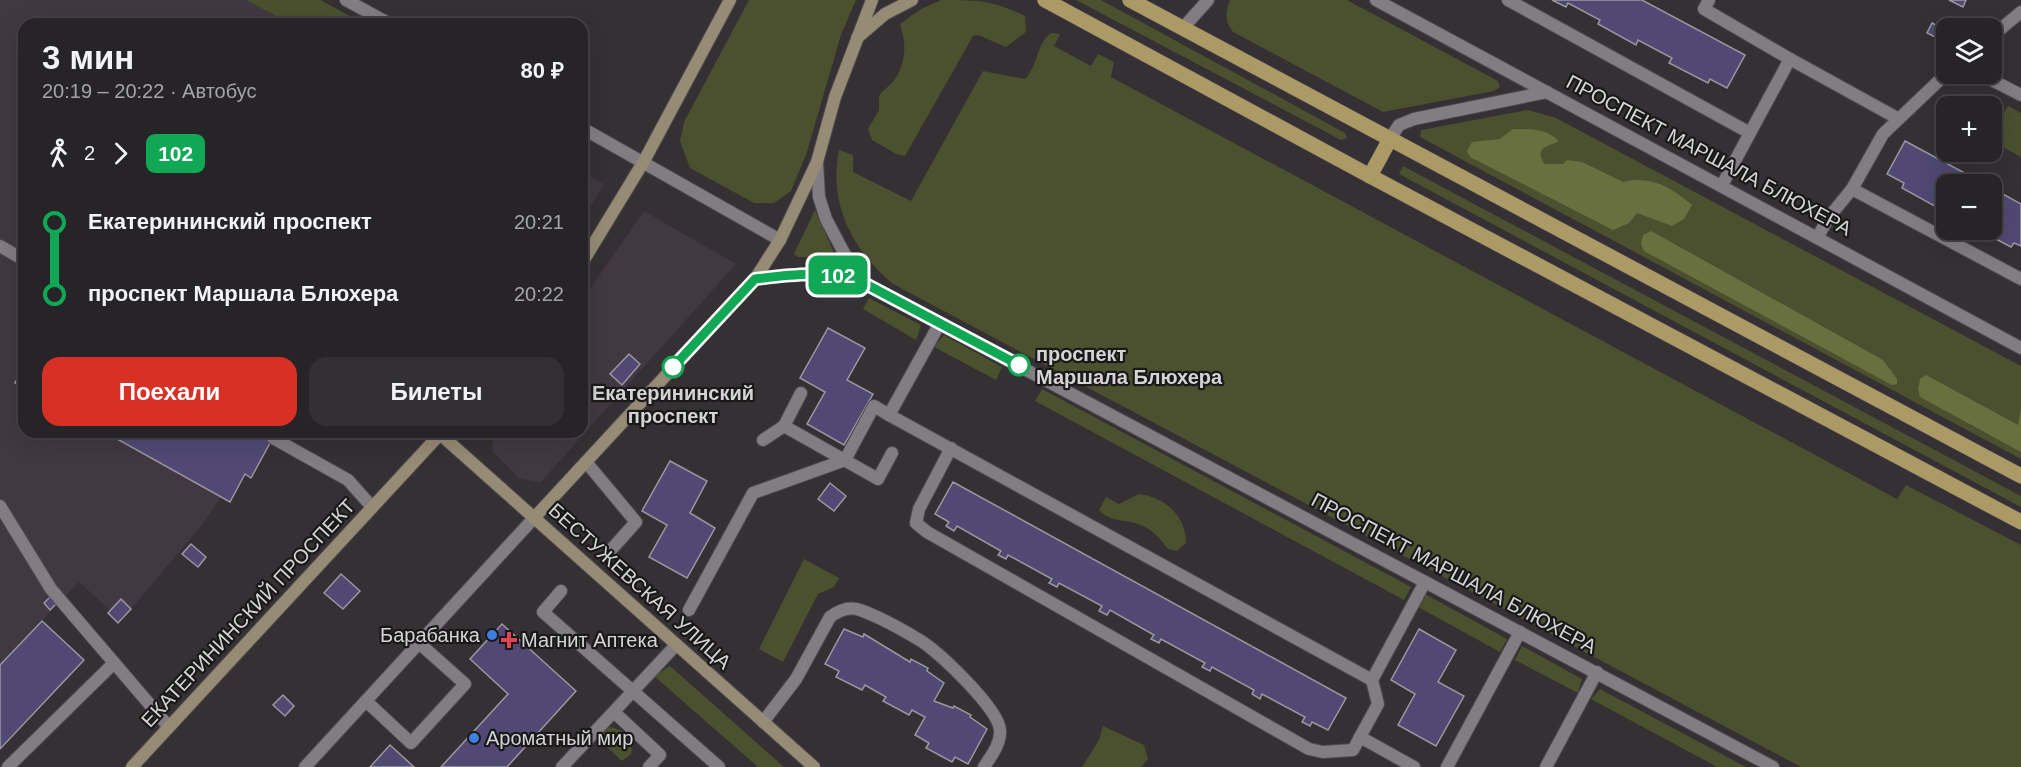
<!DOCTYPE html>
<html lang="ru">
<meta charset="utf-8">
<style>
body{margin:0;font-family:Arial,sans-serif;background:#333033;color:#f1f3f6;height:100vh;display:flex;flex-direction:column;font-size:22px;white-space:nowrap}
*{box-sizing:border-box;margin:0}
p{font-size:20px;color:#a4a4a7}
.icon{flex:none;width:33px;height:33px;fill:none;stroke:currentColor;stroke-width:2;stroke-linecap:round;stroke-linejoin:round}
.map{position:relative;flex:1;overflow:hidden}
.drawer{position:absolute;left:18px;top:18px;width:570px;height:420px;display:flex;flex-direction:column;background:#272427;border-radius:18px;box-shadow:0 6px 24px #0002,0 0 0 2px #434144}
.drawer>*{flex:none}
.badge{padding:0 12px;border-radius:9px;font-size:21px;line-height:39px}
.tools{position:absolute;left:1936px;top:18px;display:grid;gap:12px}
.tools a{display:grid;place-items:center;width:66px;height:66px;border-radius:12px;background:#272427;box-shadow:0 6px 24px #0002,0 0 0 2px #434144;font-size:30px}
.map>.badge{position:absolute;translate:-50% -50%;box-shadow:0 0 0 3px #fff}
.legs{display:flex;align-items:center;gap:9px;height:66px;padding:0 24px;font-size:20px}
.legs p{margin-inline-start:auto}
.headline{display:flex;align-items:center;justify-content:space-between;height:102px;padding:0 24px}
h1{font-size:33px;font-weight:700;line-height:45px}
.button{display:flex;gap:12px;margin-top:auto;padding:12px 24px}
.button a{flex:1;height:69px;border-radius:18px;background:#d93025;color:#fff;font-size:24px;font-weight:700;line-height:69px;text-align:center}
.button a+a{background:#333033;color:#f1f3f6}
ul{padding:0 24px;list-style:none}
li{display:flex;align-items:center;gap:21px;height:72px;font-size:22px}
li i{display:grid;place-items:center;width:9px;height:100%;margin:0 8px;background:currentColor}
li i::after{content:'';width:15px;height:15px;margin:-8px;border:4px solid;border-radius:50%;background:#272427}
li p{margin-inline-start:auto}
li:first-child i{background:linear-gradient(#0000 50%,currentColor 0)}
li:last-child i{background:linear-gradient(currentColor 50%,#0000 0)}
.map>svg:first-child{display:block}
.built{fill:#413841}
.green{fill:#4b502f}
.forest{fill:#69703f}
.building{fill:#514974;stroke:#99989e;stroke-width:1.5}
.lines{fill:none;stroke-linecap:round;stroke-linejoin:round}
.lane-casing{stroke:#4f4c50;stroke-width:14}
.street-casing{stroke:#4f4c50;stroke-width:14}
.secondary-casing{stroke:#4f4c50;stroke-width:14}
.primary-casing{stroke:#4f4c50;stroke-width:16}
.lane{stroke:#827d82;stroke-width:12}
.street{stroke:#827d82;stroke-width:12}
.secondary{stroke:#968b74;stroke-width:12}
.primary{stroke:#ab9966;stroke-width:15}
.line-1-casing{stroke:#fff;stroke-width:14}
.line-1{stroke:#10a855;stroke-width:9}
.stop-1-dot{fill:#fff;stroke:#10a855;stroke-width:3}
.shop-dot{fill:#3f7fe0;stroke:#1a191a;stroke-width:2}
.health-dot{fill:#e0444e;stroke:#1a191a;stroke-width:2}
.labels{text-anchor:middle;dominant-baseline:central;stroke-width:4.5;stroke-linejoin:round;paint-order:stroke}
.street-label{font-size:20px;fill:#d6d3d6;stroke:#1a191a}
.stop-label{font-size:20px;font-weight:bold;fill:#d6d3d6;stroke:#1a191a;text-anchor:start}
.poi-label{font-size:20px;fill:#d6d3d6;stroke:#1a191a;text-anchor:start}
</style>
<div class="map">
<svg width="2021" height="767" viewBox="0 0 2021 767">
<rect width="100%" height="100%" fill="#343034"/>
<g class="built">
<path d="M0,0H246L291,24H24V432H276L251,478L244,475L221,497L202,525L131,609L121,599L110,610L79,582L43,620L84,660L0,749Z"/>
<path d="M582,172L604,184L582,221Z"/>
<path d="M644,211L736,264L541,482L520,479L492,451L493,432H582V300Z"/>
</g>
<g class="green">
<path d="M246,0H320L365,24H291Z"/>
<path d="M749,0H856L841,35L806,155L791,191L774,203H754L690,168L680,141L684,122Z"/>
<path d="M941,0C978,0 992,0 1025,16L1026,32L1006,47L978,35L973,36L905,156L896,154L872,140L868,129L879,110V96C883,89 891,86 895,79C907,61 906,42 900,24L921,9Z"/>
<path d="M1076,0H1101L1345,133L1347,138L1341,140Z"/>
<path d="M1230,0H1347L1498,81L1500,87L1494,91L1383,112L1233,32C1225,22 1225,13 1230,0Z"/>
<path d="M1051,33L1060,34L1054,46L1091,66L1098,54L1114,62L1111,77L1897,499L1906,485L2021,545V767H1801L893,284C852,250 828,203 839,150L853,155V172L911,201L983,71L1025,79C1038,66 1036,44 1051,33Z"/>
<path d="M2008,106L2021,113V157L1992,141V135Z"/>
<path d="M1528,110L1556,118L2021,366V459L1420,137L1421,130Z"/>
<path d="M1403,166L2021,496V507L1399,174Z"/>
<path d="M815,210L836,257H798L794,254Z"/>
<path d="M869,298L921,325L916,340L863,309Z"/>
<path d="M944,335L1002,367L996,380L934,347Z"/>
<path d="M1042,389L1411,587L1404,600L1035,401Z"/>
<path d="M1139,494C1165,497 1186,516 1186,543L1177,551L1168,549C1161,540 1154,531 1143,526C1126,518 1112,524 1099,510L1106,497L1119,504Z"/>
<path d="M804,559L839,578L834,587L818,594L783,662L759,649Z"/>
<path d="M1425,594L1507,639L1500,652L1418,607Z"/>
<path d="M1522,646L1582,679L1578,693L1515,660Z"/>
<path d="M670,666L784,767H758L654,676Z"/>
<path d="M1600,689L1746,767H1717L1591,699Z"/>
<path d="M1103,726L1144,745L1148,759L1141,767H1082L1099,740Z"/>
<path d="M610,727C624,729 634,740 631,754L622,761L601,741L605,730Z"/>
</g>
<g class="forest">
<path d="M1513,129C1531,129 1545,128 1559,141L1543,148L1540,154L1544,164H1563L1567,160L1582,162L1623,182C1650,175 1671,187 1692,205L1684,219L1672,226L1637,213L1629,223L1613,230L1470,157L1467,151L1472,142L1500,139Z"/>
<path d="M1651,231L1883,360L1897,379V384L1892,385L1644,251L1641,244L1643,235Z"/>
<path d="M1926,375L2018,425L2021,409V452L1920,397L1918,389L1920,379Z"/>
</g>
<g class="building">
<path d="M1552,0H1642L1745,55L1727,88L1710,79L1708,83L1669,63L1672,58L1638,40L1636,45L1598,24L1600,20L1568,3L1566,7Z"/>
<path d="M1949,0H1966L1963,7Z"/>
<path d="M1932,23L1947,31L1943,41L1927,33Z"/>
<path d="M1905,141L1985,184H1947V207L1942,204L1940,209L1902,188L1904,183L1887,174Z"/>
<path d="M1992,188L2021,204V246L2014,243L2011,247L1979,230H1992Z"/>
<path d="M828,328L865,348L847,380L873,394L844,445L807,424L825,392L800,378Z"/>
<path d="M629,354L640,364L622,385L610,374Z"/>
<path d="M24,367V387L15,383Z"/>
<path d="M103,432H121L117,439Z"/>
<path d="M121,432L233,434L276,432L251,478L245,474L230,502L117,439Z"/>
<path d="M670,461L707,481L690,513L715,528L687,578L649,557L667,525L642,511Z"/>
<path d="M953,482L1346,698L1328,730L1312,722L1310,726L1302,722L1305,717L1262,694L1260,699L1252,694L1254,690L1212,667L1210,671L1202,667L1205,663L1161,639L1159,643L1151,639L1154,635L1110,610L1107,615L1099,611L1102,606L1059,583L1057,587L1049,583L1052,579L1008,555L1006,559L998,555L1001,551L957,526L954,531L946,526L949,522L935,514Z"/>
<path d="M830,483L846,496L834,511L818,499Z"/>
<path d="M191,544L206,557L198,567L182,554Z"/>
<path d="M341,574L360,591L343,609L324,593Z"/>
<path d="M51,596L57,603L50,610L44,603Z"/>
<path d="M121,599L131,609L118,623L108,613Z"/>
<path d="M42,621L84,660L0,749V665Z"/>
<path d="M502,624L576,691L507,767H441L508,694L470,659Z"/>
<path d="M844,629L863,637L864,634L910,662L911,659L928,668L927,671L944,683L934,701L953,708L954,706L971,715L970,717L987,729L968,764L955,757L952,762L926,748L929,743L915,735L925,717L912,710L909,715L883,701L886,697L865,685L862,690L836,677L839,671L825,664Z"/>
<path d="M1419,629L1456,650L1438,682L1464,696L1436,746L1398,725L1415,694L1391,680Z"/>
<path d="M283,695L294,706L285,716L273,705Z"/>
<path d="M390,745L414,767H370Z"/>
</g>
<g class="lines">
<defs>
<g id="lane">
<path d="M1508,0L1750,133L1722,185"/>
<path d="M1709,0L1704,9L1790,59"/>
<path d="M1992,36L2021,12"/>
<path d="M1980,74L2021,95"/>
<path d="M1750,133L1790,59L1897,118"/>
<path d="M1852,189L2021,279"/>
<path d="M1817,238L1829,217L1852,189L1883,134L1947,73"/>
<path d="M0,246L24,260"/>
<path d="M24,281V282"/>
<path d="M801,393L784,426L878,479L892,453"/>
<path d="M889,415L1372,680"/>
<path d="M273,438L348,480L372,507"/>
<path d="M763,440L784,426"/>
<path d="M951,448L919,509L916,523L927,532L1309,749L1323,752L1353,750L1360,737L1414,767"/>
<path d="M586,462L636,522L610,551"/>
<path d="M0,506L51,589L169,727"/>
<path d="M561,591L543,612L719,767"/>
<path d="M689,610L753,493L845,460L874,406L889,415L940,323"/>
<path d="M366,701L411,743L465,684L419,643"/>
<path d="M614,712L660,755L649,767"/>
<path d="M763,722L796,679L830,617C838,611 849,606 860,610C880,617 903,630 921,641C940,653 998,708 1000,730C1001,744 991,756 984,767"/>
<path d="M1360,737L1378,704L1372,680L1425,582"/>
<path d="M8,767L114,663"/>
<path d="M305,767L534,518"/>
<path d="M562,767L676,645"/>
<path d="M1447,767L1520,632"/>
<path d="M1546,767L1597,672"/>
</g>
<g id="street">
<path d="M346,0L390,24"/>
<path d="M1376,0L2021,348"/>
<path d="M1183,28L1208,0"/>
<path d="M582,128L780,240"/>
<path d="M1390,139L1399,125L1414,119L1547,92"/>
<path d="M817,162L819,197L826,219L859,281"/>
<path d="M755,279C789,275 826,270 859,281L1773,767"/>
</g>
<g id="secondary">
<path d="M857,38L885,14L912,0"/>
<path d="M582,263L644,161L730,0"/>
<path d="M440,434L814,767"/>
<path d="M534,518L755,279L780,240L817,162L835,97L872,0"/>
<path d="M132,767L442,432"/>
</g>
<g id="primary">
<path d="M1045,0L1370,176L2021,522"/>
<path d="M1130,0L2021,476"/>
<path d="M1370,176L1390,139"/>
</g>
</defs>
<use href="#lane" class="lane-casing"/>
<use href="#street" class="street-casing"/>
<use href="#secondary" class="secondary-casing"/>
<use href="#primary" class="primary-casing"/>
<use href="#lane" class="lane"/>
<use href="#street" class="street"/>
<use href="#secondary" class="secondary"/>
<use href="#primary" class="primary"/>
</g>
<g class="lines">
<defs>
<path id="line-1" d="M673,367L755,279C789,275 826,270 860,281L1019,365"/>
</defs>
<use href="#line-1" class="line-1-casing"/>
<use href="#line-1" class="line-1"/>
</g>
<g class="stop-1-dot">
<circle cx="1019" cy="365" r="10"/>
<circle cx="673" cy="367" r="10"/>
</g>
<g class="shop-dot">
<circle cx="492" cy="635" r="6"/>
<circle cx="474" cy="738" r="6"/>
</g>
<path class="health-dot" d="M506 631h6v6h6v6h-6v6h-6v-6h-6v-6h6z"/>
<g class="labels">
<g class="street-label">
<text transform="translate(1709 155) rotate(28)">ПРОСПЕКТ МАРШАЛА БЛЮХЕРА</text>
<text transform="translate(1454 573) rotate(28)">ПРОСПЕКТ МАРШАЛА БЛЮХЕРА</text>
<text transform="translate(640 586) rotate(42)">БЕСТУЖЕВСКАЯ УЛИЦА</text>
<text transform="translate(248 613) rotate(-47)">ЕКАТЕРИНИНСКИЙ ПРОСПЕКТ</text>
</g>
<g class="stop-label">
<text x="1036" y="354">проспект<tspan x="1036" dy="23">Маршала Блюхера</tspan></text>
<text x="673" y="393" text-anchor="middle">Екатерининский<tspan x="673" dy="23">проспект</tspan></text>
</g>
<g class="poi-label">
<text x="480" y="635" text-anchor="end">Барабанка</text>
<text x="521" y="640">Магнит Аптека</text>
<text x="486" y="738">Ароматный мир</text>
</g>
</g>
</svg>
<div class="tools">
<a><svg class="icon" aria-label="layers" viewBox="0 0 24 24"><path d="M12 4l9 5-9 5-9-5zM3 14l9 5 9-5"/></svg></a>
<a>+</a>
<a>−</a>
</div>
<b class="badge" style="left:838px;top:275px;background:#10a855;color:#fff">102</b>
<section class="drawer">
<div class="headline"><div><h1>3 мин</h1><p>20:19 – 20:22 · Автобус</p></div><b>80 ₽</b></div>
<div class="legs"><svg class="icon" aria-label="walk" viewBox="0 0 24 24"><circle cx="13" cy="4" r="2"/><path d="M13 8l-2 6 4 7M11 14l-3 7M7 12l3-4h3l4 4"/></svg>2<svg class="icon" aria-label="forward" viewBox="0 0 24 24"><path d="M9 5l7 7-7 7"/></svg><b class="badge" style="background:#10a855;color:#fff">102</b></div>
<ul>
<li><i style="color:#10a855"></i><b>Екатерининский проспект</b><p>20:21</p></li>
<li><i style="color:#10a855"></i><b>проспект Маршала Блюхера</b><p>20:22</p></li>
</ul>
<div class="button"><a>Поехали</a><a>Билеты</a></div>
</section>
</div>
